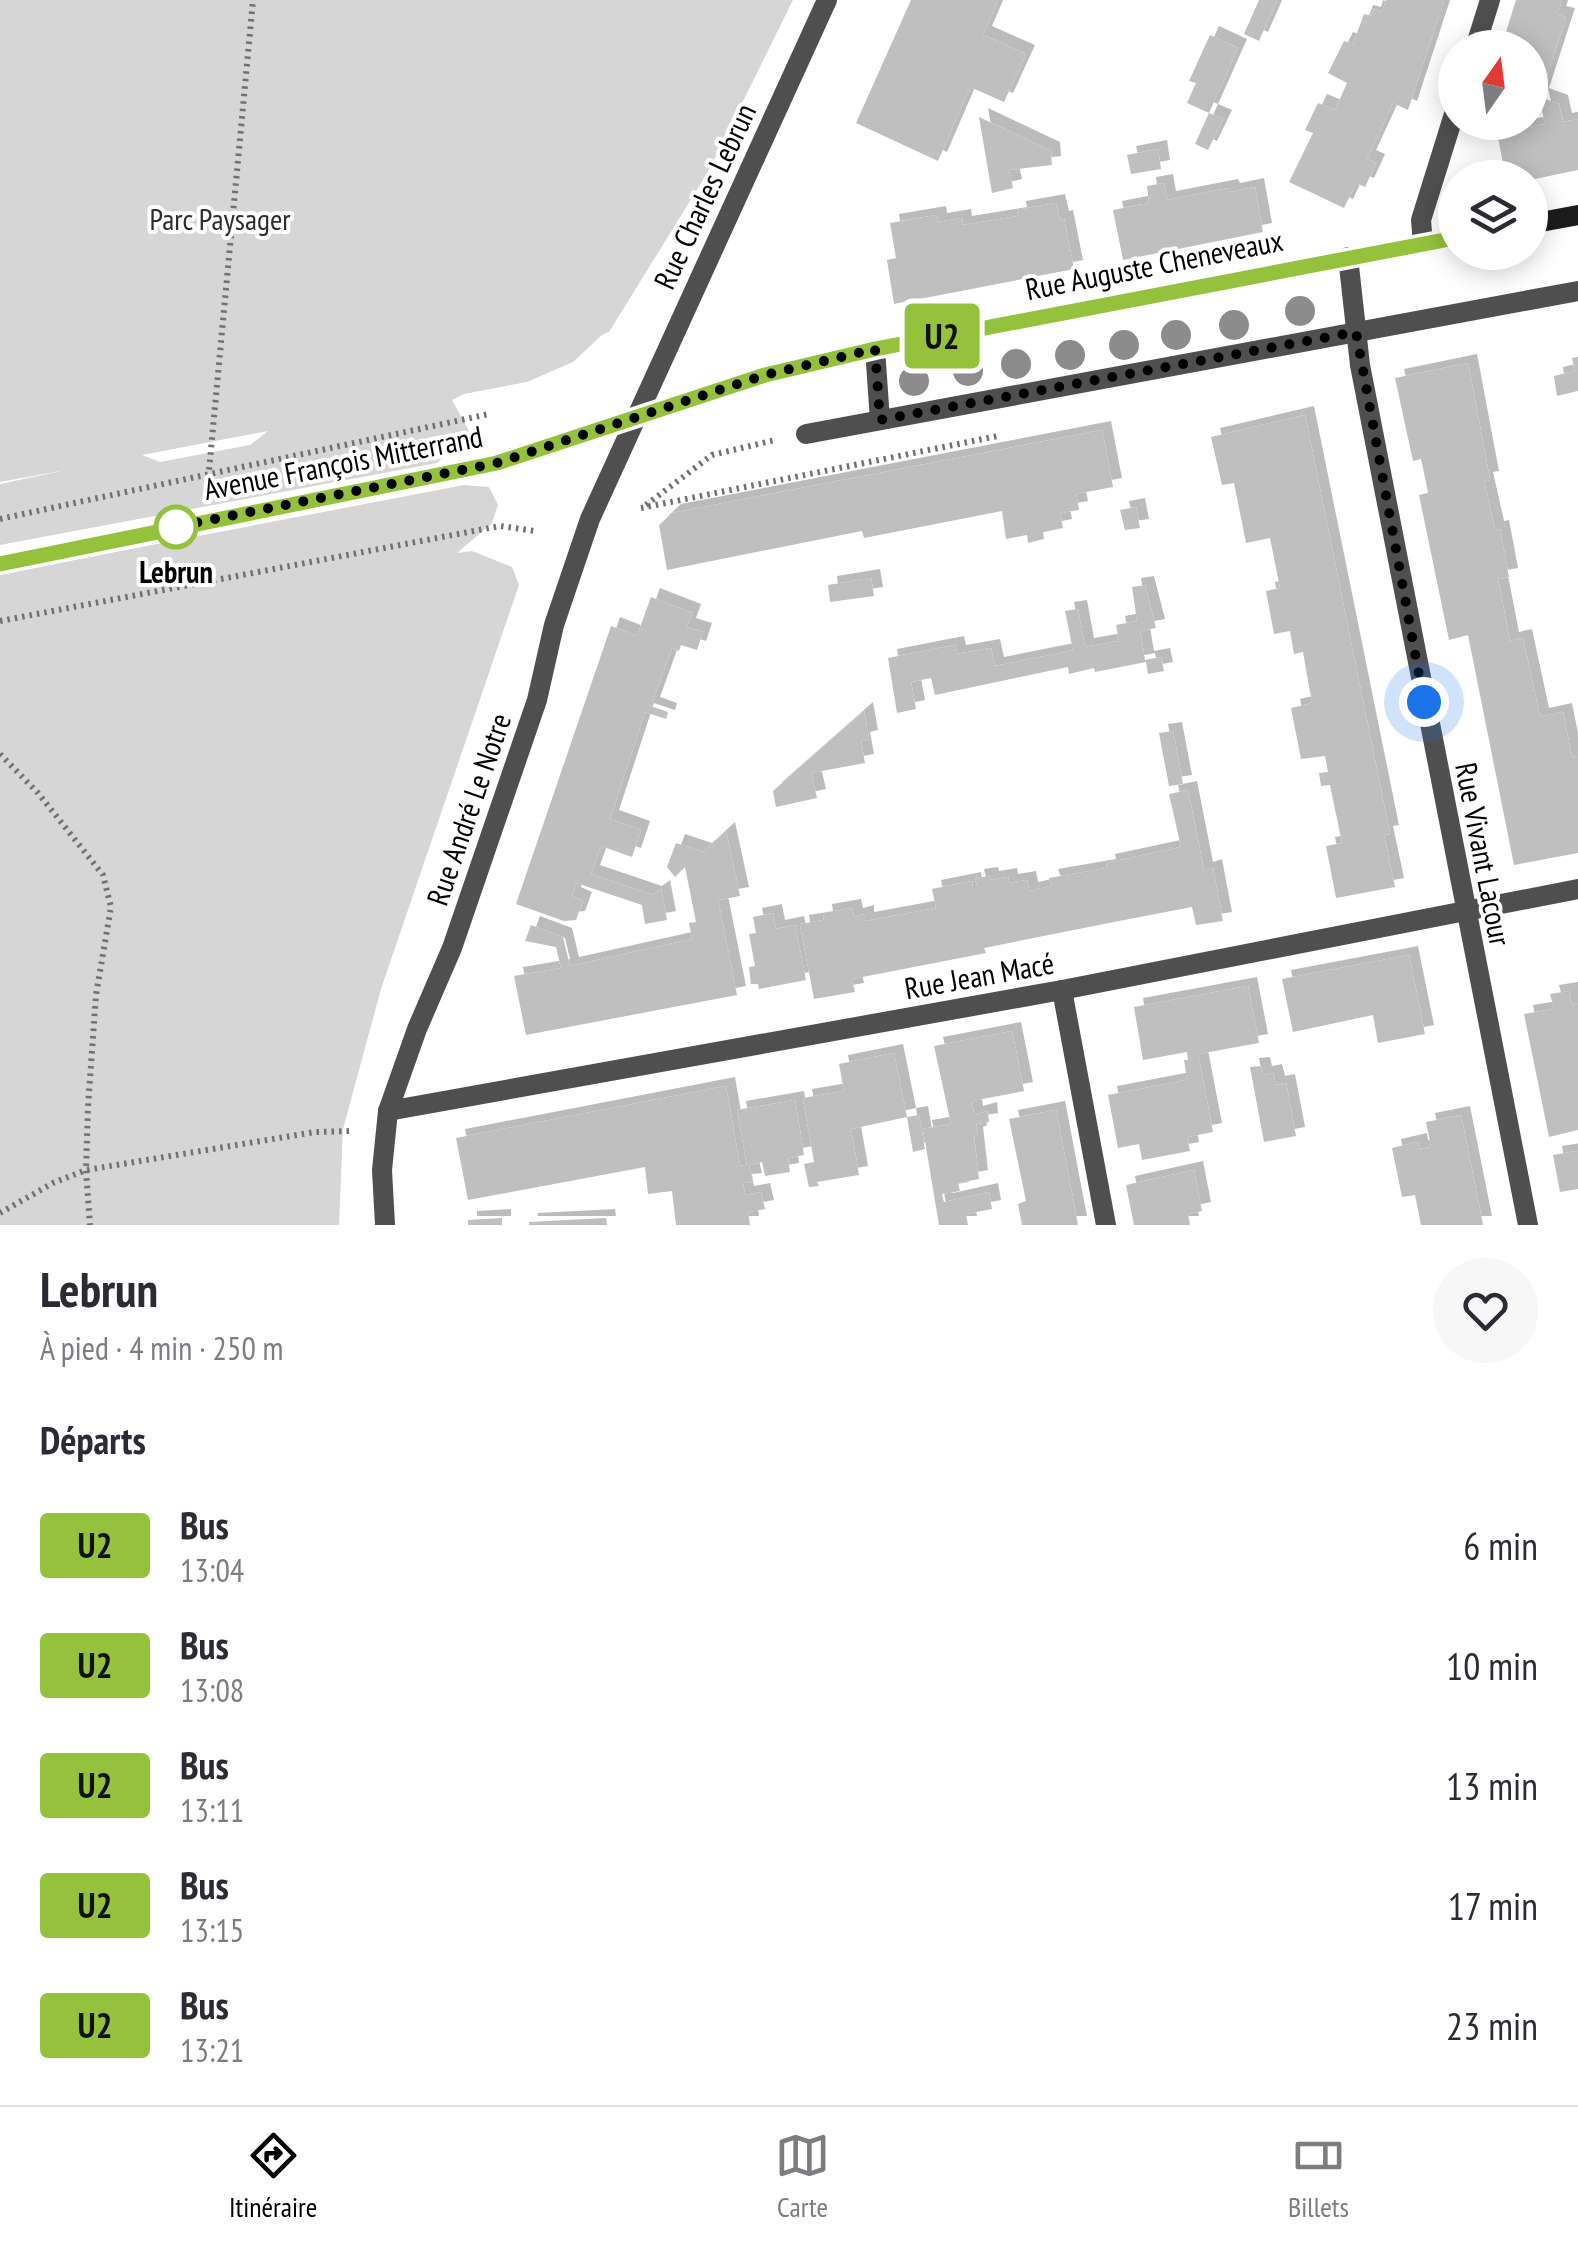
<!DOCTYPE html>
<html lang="fr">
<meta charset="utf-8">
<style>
body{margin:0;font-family:"PT Sans Narrow",sans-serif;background:#f7f7f7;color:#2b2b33;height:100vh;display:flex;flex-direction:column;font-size:38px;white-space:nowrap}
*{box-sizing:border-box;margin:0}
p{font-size:32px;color:#7c7c81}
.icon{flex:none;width:55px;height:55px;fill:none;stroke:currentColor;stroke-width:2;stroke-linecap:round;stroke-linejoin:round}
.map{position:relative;height:1225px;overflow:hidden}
.sheet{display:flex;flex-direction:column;background:#fff;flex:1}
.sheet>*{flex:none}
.badge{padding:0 20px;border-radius:8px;font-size:35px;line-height:65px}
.needle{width:65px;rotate:14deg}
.buttons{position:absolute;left:1438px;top:30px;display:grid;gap:20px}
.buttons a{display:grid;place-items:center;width:110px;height:110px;border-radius:50%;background:#fff;box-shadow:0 5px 25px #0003;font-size:50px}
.you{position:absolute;width:50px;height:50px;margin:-25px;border:8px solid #fff;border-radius:50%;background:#1a73e8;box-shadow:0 0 0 15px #1a73e833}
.map>.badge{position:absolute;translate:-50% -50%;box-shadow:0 0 0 5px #fff}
h2{padding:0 40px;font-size:38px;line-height:90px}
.round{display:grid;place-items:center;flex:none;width:105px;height:105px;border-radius:52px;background:#f7f7f7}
.summary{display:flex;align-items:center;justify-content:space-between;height:170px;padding:0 40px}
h1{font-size:48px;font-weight:700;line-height:75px}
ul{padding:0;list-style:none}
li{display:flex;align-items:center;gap:30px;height:120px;padding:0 40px}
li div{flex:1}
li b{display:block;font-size:38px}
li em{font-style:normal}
li .badge{min-width:110px;font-weight:700;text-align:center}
.dock{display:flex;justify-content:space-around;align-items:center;height:140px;border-top:2px solid #e1e1e2;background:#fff;font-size:28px;color:#7c7c81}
.dock a{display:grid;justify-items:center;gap:5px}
.dock .selected{color:#000}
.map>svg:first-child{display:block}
.green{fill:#d6d6d6;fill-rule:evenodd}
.building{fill:#bfbfbf;filter:url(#shadow)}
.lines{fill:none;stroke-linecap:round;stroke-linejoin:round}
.path{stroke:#717171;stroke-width:6;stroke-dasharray:2.5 5;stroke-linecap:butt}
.service{stroke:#4f4f4f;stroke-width:20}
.minor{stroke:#4f4f4f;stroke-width:20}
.tertiary{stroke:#4f4f4f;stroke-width:20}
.secondary{stroke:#1c1c1c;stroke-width:20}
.tree{fill:#8c8c8c}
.line-casing{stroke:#fff;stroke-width:22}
.line{stroke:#94c23d;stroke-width:15}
.walk{stroke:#000;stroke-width:10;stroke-dasharray:0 18}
.stop-dot{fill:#fff;stroke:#94c23d;stroke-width:5}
.labels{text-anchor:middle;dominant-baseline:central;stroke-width:8;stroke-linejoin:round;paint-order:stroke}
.street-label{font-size:30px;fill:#000;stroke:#fff}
.park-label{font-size:30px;fill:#2d2d2d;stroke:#fff}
.stop-label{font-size:30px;font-weight:bold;fill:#000;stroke:#fff}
</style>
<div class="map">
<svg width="1578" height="1225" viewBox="0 0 1578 1225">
<defs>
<filter id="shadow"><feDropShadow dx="9" dy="-9" stdDeviation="0" flood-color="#0004"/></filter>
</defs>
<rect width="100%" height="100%" fill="#fff"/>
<g class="green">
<path d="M0,0H793L708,172L609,332L602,335L573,362L527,382L464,394L452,400L470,433L437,463L0,545V484L66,470L0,482ZM268,431L250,445L160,462L142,455Z"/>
<path d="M464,485L489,487L498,505L492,523L457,553L472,551L512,567L519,585L381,989L343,1129L339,1225H0V574Z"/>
</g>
<g class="building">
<path d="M911,0H998L983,35L1026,54L1004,102L970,87L938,161L856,123Z"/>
<path d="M1259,0H1277L1259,41L1244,34Z"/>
<path d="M1386,0H1444L1408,110L1393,103L1367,159L1376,163L1371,174L1365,187L1356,183L1344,208L1289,182L1313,133L1305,130L1318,103L1335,110L1347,83L1328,73L1344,41L1353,44L1364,14L1372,16L1374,9L1382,12Z"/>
<path d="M1516,0H1562L1557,15L1566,17L1540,97L1559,104L1563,122L1578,119V170L1530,180L1506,178L1497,133L1545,124L1539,97L1530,94V48H1501Z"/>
<path d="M1210,35L1238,48L1209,113L1223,119L1208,150L1195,144L1209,113L1187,103L1196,83L1189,81Z"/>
<path d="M979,117L1051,151L1052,165L1009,170L1013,188L992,193Z"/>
<path d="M1158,149L1161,169L1131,174L1127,155Z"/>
<path d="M1164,183L1167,200L1229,188L1231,192L1255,187L1263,232L1123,260L1113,210L1149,203L1147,186Z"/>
<path d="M1056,203L1060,220L1064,219L1074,269L894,304L887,260L896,258L890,223L937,215L938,222L962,218L963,225L1018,216L1017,210Z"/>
<path d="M1578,357V391L1557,396L1554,376L1575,371L1572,358Z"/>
<path d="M1468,363L1490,480L1484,481L1495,530L1500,529L1509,577L1498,579L1510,641L1523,638L1540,717L1563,712L1572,757L1578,756V853L1514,865L1468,635L1449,640L1419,495L1428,493L1423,468L1421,459L1413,461L1395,378Z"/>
<path d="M1305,415L1390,834L1384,835L1395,887L1336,898L1326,846L1342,843L1330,785L1321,786L1319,773L1328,772L1325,756L1301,759L1291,708L1312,703L1303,652L1294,654L1290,631L1274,634L1266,591L1280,588L1270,538L1246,543L1234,483L1222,485L1211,437Z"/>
<path d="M1102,430L1113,487L1076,494L1079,510L1060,513L1063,528L1043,532L1044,539L1028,543L1027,535L1006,539L1002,511L864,538L862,531L667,570L659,525L672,513Z"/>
<path d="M1136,507L1140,528L1125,530L1120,510Z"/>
<path d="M871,578L874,596L830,602L828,585Z"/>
<path d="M1145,585L1156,628L1140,631L1145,660L1161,657L1164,671L1148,674L1146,662L1095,672L1094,668L1069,674L1068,667L935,695L931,678L911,682L916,709L897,713L888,658L955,645L957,654L991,648L995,666L1065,652L1073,650L1065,611L1078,609L1085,647L1119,641L1116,625L1137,621L1132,587Z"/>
<path d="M651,597L692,613L687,627L703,632L697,650L681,645L679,651L672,648L651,706L668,712L666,719L645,712L610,819L641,830L632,857L601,846L591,874L653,895L661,889L667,920L645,924L642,905L576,883L572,896L583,901L576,920L564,921L516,904L611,626L637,636Z"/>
<path d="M864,711L869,739L861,741L865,763L811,773L817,798L776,807L773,791Z"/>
<path d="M1173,731L1183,784L1169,786L1159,733Z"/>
<path d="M1188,790L1204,871L1213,868L1223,921L1196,925L1192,907L1119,921L984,948L986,953L852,979L855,992L814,999L800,924L824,920L823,913L852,908L854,917L865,914V921L936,908L932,889L972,881L973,890H978L975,878L989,876L990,880L1008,877L1009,883L1027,880L1029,891L1052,886L1049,878L1107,868L1106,863L1181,847L1169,794Z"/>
<path d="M726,831L740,896L718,900L737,995L526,1035L514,976L561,968L556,947L525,941L531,925L563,937L570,966L692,939L689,923L696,922L685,867L675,877L667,867L676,843L703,852Z"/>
<path d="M773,913L776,929L795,925L806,980L759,989L758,984H751L749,967L755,966L749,934L756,933L753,917Z"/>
<path d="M1409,955L1425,1034L1378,1043L1373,1015L1293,1032L1282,979Z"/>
<path d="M1248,986L1259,1043L1198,1054L1213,1132L1187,1137L1190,1151L1142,1160L1139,1144L1118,1148L1108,1095L1187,1080L1184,1060H1188L1187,1052L1143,1060L1134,1007Z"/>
<path d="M1569,991L1572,1005L1578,1003V1130L1549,1137L1524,1014L1554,1009L1550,994Z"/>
<path d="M1012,1031L1024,1091L972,1101L974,1115L988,1111L989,1122L976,1124L978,1134L974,1136L979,1179L958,1183L960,1191L942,1194L944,1202L989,1192L992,1209L966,1214L968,1225H939L923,1129L951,1124L934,1046Z"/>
<path d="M894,1053L907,1117L851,1129L859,1175L817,1182L819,1186L809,1187L804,1164L814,1162L803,1098L844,1091L839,1064Z"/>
<path d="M1261,1066L1263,1075L1273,1073L1276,1085L1286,1083L1296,1136L1264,1142L1250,1067Z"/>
<path d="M726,1086L740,1166L747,1165L737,1110L795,1100L804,1155L788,1158L790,1172L765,1176L762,1162L749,1165L753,1182L743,1183L745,1195L761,1192L765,1209L748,1212L750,1225H676L672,1191L648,1194L645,1167L468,1200L456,1138Z"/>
<path d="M1056,1110L1078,1225H1022L1018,1204L1026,1201L1009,1119Z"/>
<path d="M919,1115L925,1149L913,1152L907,1117Z"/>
<path d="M1461,1115L1483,1225H1421L1415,1195L1402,1197L1392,1148L1418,1142L1419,1149L1431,1147L1426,1122Z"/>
<path d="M1578,1151V1189L1560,1192L1553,1155Z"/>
<path d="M1194,1170L1202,1211L1188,1214L1190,1225H1134L1126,1185Z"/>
<path d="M502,1218V1225H468V1220Z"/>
<path d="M606,1218L607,1225H529V1222Z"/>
</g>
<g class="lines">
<g class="path">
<path d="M207,492L253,0"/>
<path d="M646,505L712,455L775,440"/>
<path d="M641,508L998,436"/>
<path d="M0,519L489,414"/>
<path d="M0,621L500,526L535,531"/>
<path d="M0,754L38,793L103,875L111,907L96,995L88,1107L86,1170L90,1225"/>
<path d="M0,1213L53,1183L86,1170L315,1132L351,1131"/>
</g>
<g class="service">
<path d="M875,349L880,420"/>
<path d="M806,434L1578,291"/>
</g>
<g class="minor">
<path d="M1475,48L1490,0"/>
<path d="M1423,244L1421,220L1455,111"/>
<path d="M1348,257L1360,365L1528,1225"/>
<path d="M1062,990L1106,1225"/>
<path d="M388,1111L1062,990L1578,889"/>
</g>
<path class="tertiary" d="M385,1225L382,1170L388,1111L417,1029L452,948L537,700L554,625L590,519L827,0"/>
<g class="secondary">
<path d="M1530,224L1578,215"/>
<path d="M0,564L497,463L765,375L875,349L1455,238"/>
</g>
</g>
<g class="tree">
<circle cx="1300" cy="311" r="15"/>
<circle cx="1234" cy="325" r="15"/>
<circle cx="1176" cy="335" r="15"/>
<circle cx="1124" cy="345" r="15"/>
<circle cx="1070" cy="355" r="15"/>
<circle cx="1016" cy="364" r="15"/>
<circle cx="968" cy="371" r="15"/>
<circle cx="914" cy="381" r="15"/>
</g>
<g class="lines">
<defs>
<path id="line" d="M0,564L497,463L765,375L875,349L1455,238"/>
</defs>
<use href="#line" class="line-casing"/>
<use href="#line" class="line"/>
<path class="walk" d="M176,527L169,528L497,463L765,375L875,349L880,420L1356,332L1424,702"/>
</g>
<circle class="stop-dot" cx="176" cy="527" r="20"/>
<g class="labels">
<g class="street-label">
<text transform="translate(704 196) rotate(-65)">Rue Charles Lebrun</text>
<text transform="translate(1154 264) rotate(-11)">Rue Auguste Cheneveaux</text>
<text transform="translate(343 462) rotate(-11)">Avenue François Mitterrand</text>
<text transform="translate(468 809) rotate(-71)">Rue André Le Notre</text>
<text transform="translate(1484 854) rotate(79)">Rue Vivant Lacour</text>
<text transform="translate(979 975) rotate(-10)">Rue Jean Macé</text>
</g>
<g class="park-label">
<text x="220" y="218">Parc Paysager</text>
</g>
<g class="stop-label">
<text x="176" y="571">Lebrun</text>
</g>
</g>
</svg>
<div class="buttons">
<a><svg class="needle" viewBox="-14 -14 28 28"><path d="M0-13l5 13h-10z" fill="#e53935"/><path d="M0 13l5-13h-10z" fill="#7c7c81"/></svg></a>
<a><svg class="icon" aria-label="layers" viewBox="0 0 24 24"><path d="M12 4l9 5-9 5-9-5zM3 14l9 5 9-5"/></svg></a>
</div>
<div class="you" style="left:1424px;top:702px"></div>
<b class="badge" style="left:942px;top:336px;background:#94c23d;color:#111">U2</b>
</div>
<section class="sheet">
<div class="summary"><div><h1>Lebrun</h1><p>À pied · 4 min · 250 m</p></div><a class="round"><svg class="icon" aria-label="heart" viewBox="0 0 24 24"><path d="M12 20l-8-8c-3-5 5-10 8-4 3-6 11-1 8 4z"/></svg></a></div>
<h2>Départs</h2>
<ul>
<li><span class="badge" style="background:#94c23d;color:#111">U2</span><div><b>Bus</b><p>13:04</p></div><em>6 min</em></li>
<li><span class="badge" style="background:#94c23d;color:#111">U2</span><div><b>Bus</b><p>13:08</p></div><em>10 min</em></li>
<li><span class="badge" style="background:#94c23d;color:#111">U2</span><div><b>Bus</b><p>13:11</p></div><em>13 min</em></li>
<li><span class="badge" style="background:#94c23d;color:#111">U2</span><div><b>Bus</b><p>13:15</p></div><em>17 min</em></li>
<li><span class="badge" style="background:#94c23d;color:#111">U2</span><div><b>Bus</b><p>13:21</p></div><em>23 min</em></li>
</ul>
</section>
<nav class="dock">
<a class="selected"><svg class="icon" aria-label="directions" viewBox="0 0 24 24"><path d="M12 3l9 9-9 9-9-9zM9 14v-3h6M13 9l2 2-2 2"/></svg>Itinéraire</a>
<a><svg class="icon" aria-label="map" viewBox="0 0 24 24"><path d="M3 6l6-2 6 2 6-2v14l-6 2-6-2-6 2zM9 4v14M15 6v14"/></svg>Carte</a>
<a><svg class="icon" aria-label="tickets" viewBox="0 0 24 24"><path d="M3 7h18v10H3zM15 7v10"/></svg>Billets</a>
</nav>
